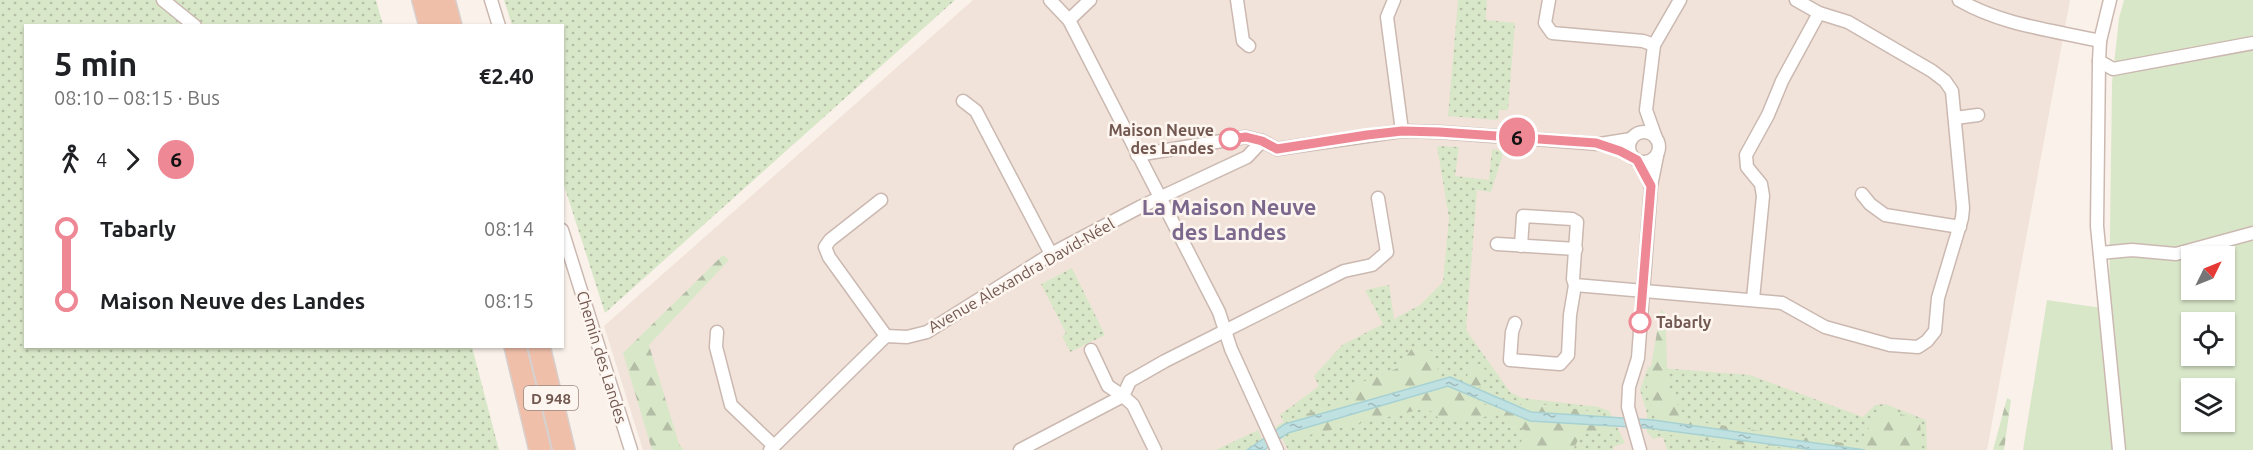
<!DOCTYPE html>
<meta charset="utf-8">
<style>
body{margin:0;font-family:Ubuntu,sans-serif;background:#f2f2f2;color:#202124;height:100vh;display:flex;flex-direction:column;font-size:22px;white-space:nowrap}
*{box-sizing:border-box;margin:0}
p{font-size:20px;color:#757577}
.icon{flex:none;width:33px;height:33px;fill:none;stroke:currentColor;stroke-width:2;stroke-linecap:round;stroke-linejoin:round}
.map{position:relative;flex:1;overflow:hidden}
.details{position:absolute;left:24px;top:24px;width:540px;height:324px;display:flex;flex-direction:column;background:#fff;border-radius:0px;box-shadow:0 2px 4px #0004}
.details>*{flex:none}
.badge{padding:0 12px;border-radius:20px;font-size:21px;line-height:39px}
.needle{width:39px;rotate:47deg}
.fabs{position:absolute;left:2181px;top:246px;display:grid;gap:12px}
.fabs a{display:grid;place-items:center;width:54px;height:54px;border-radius:0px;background:#fff;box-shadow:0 2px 4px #0004;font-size:30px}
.map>.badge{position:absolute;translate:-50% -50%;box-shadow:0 0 0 3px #fff}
.legs{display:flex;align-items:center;gap:9px;height:66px;padding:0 30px;font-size:20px}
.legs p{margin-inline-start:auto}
.head{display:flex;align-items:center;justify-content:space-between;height:102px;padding:0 30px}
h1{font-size:33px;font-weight:700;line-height:45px}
ul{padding:0 30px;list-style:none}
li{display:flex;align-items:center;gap:21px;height:72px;font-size:22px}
li i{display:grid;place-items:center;width:9px;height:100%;margin:0 8px;background:currentColor}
li i::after{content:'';width:15px;height:15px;margin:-8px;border:4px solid;border-radius:50%;background:#fff}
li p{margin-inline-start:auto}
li:first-child i{background:linear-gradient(#0000 50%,currentColor 0)}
li:last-child i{background:linear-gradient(currentColor 50%,#0000 0)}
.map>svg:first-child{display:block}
.residential{fill:#f1e3d9}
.grass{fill:url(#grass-dots)}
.forest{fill:url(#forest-firs)}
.pitch{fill:#d9e7c9;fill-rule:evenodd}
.water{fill:url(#water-ripples);stroke:#a7d1d2;stroke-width:1.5}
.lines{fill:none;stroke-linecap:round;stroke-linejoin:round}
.minor-casing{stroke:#cbb9b1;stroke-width:15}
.trunk-casing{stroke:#d8d0ce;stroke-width:24}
.minor{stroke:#fff;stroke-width:12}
.trunk{stroke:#efbfa9;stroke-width:21}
.line-1-casing{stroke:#fff;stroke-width:14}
.line-1{stroke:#ee8895;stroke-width:9}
.stop-1-dot{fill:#fff;stroke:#ee8895;stroke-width:3}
.labels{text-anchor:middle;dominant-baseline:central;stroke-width:5;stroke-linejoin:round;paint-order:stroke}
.shield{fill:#fdf6f0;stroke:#9c8780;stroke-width:1.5}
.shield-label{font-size:15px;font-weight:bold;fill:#725850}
.stop-label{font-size:16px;font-weight:bold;fill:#725850;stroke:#fdf6f0;text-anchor:end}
.street-label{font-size:16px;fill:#725850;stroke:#fdf6f0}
.district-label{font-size:22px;font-weight:bold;fill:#7c688d;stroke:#fdf6f0}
</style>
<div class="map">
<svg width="2253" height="450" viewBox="0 0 2253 450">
<defs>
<pattern id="grass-dots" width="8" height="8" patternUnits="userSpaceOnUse" patternTransform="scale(1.5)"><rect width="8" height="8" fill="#d9e7c9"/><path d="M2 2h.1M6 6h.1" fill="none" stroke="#b4bea6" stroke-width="1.8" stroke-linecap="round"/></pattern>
<pattern id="forest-firs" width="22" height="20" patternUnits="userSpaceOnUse" patternTransform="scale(1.5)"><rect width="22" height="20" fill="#d9e7c9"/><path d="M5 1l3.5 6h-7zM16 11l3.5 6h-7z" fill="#b4bea6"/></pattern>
<pattern id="water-ripples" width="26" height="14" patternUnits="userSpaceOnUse" patternTransform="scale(1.5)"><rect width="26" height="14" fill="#c0e1e2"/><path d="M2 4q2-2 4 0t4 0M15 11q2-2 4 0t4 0" fill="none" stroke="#a0b9ba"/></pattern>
</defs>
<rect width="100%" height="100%" fill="#faf2ea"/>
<path class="residential" d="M973,0H2070L1987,450H643L604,326Z"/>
<g class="grass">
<path d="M0,0H376L383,25L26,26V346L472,347L499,450H0Z"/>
<path d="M504,0H955L605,313L563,182L562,26L512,25Z"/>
<path d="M1458,0H1487L1486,20L1515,23L1508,110H1499L1498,120L1448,116Z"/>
<path d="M1437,146L1459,147L1455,176L1489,180L1492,149L1504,151L1491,192L1477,190L1466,330L1510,392L1522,398L1599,407L1609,411L1625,443L1613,447L1614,450H1288L1276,426L1284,422L1280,415L1319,386L1314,376L1342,345L1383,324L1365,290L1389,285L1394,319L1420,305L1443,282L1449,218Z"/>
<path d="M1072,268L1105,335L1070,352L1062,336L1066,333L1041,284Z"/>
<path d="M1648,367L1750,375L1863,417L1875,405L1885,404L1926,420L1927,450H1667L1663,437L1653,439L1647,432V413L1640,390Z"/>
<path d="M1258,430L1267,450H1216Z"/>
</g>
<g class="forest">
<path d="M723,255L729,260L649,345L679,444L684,450H652L623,353Z"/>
<path d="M1661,310L1665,313L1668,387L1678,405L1679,419L1857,445L1884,407L1920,422L1922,450C1832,450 1748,450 1660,433L1647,388Z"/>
<path d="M1413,347L1432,351L1445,391L1464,388L1469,369L1479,364L1487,371L1473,402L1511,410L1525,402L1605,413L1611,434L1582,432L1573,450H1517L1526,431L1495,414L1469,421H1442L1427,408L1296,438L1287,420L1352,399V386L1398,368Z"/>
<path d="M2007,398L2011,400L2004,450H1993Z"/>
</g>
<path class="pitch" d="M2124,0H2253V450H2023L2047,300L2109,309L2112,83L2119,18ZM2192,256H2224V290H2192ZM2192,322H2224V356H2192ZM2192,388H2224V422H2192Z"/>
<path class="water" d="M1450,377L1531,412L1653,420L1865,450H1814L1648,428L1530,421L1448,386L1288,433L1264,450H1247L1285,424Z"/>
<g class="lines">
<defs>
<g id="minor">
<path d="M163,0L195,26"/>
<path d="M491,0L499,26"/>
<path d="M1050,0L1069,20L1219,312L1231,349L1277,450"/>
<path d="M1237,0L1243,41L1249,46"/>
<path d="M1394,0L1387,17L1402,131"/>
<path d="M1549,0L1545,23L1552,33L1643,41L1654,45"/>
<path d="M1959,0C2002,25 2052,30 2100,41"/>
<path d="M2110,0L2100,41L2099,61L2097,226L2119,450"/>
<path d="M1069,20L1090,0"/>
<path d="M2099,61L2113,69L2253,43"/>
<path d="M963,101L976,111L1051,254"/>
<path d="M1955,118L1978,115"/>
<circle cx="1644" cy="147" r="15"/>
<path d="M1656,138L1646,110L1654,45L1680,0"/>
<path d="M1137,155L1246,137L1262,141L1277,149L1402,131L1439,132L1600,144L1631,139"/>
<path d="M1862,194L1870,204L1885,215L1960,227"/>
<path d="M881,200L830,240L825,247L829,257L886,336"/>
<path d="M562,230L631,450"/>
<path d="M1497,244L1576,249"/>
<path d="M1521,246L1523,216L1572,219L1577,222L1573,279L1575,285L1782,303L1825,327L1890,345L1918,347L1927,341L1935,331L1938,298L1962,218L1963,208L1952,91L1945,81L1932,71L1848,22L1819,13L1796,0"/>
<path d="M2100,253L2132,250L2176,254L2253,233"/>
<path d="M1753,299L1763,196L1761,184L1747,167L1746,155L1768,115L1782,81L1819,13"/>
<path d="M1515,323L1512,332L1510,360L1560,364L1568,355L1570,315L1575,285"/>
<path d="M717,332L716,347L731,405L774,446"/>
<path d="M1091,350L1108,386L1123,396L1133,405L1155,450"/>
<path d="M770,450L886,336L907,337L927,332L1051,254L1140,207L1247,157L1262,141"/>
<path d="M1020,450L1123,396L1130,381L1165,361L1344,271L1372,265L1387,252L1378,198"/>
<path d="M1640,450L1628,407L1629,387L1638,358L1651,186L1657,156"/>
</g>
<g id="trunk">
<path d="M423,0L430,26"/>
<path d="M444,0L451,26"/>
<path d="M515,346L540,450"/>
<path d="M539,346L564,450"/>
</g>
</defs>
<use href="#minor" class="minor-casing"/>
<use href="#trunk" class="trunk-casing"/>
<use href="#minor" class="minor"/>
<use href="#trunk" class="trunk"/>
</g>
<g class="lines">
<defs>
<path id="line-1" d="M1230,139L1246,137L1262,141L1277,149L1367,135L1402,131L1439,132L1596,143L1620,151L1637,160L1651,186L1640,322"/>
</defs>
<use href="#line-1" class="line-1-casing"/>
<use href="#line-1" class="line-1"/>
</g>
<g class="stop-1-dot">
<circle cx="1230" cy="139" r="10"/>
<circle cx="1640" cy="322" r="10"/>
</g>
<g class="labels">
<rect class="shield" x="524" y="386" width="54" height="24" rx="4.5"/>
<g class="shield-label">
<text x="551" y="398">D 948</text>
</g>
<g class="stop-label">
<text x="1214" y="130">Maison Neuve<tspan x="1214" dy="18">des Landes</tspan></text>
<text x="1656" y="322" text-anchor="start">Tabarly</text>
</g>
<g class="street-label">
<text transform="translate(1021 275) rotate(-30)">Avenue Alexandra David-Néel</text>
<text transform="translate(602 357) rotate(73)">Chemin des Landes</text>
</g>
<g class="district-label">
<text x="1229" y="206">La Maison Neuve<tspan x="1229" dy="25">des Landes</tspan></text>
</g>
</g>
</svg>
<div class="fabs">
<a><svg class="needle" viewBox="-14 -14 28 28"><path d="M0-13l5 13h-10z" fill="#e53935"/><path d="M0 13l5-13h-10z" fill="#757577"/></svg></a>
<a><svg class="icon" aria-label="locate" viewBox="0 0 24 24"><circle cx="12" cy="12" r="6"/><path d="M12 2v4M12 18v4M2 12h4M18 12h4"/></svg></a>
<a><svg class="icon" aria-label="layers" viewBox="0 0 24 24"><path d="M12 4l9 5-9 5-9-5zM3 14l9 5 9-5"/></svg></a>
</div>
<b class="badge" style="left:1517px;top:137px;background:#ee8895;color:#111">6</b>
<section class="details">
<div class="head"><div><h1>5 min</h1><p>08:10 – 08:15 · Bus</p></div><b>€2.40</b></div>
<div class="legs"><svg class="icon" aria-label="walk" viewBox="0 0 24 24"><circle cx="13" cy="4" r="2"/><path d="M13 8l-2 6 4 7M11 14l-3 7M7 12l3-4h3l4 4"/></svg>4<svg class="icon" aria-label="forward" viewBox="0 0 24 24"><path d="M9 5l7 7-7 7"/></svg><b class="badge" style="background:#ee8895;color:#111">6</b></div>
<ul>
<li><i style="color:#ee8895"></i><b>Tabarly</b><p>08:14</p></li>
<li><i style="color:#ee8895"></i><b>Maison Neuve des Landes</b><p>08:15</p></li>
</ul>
</section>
</div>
